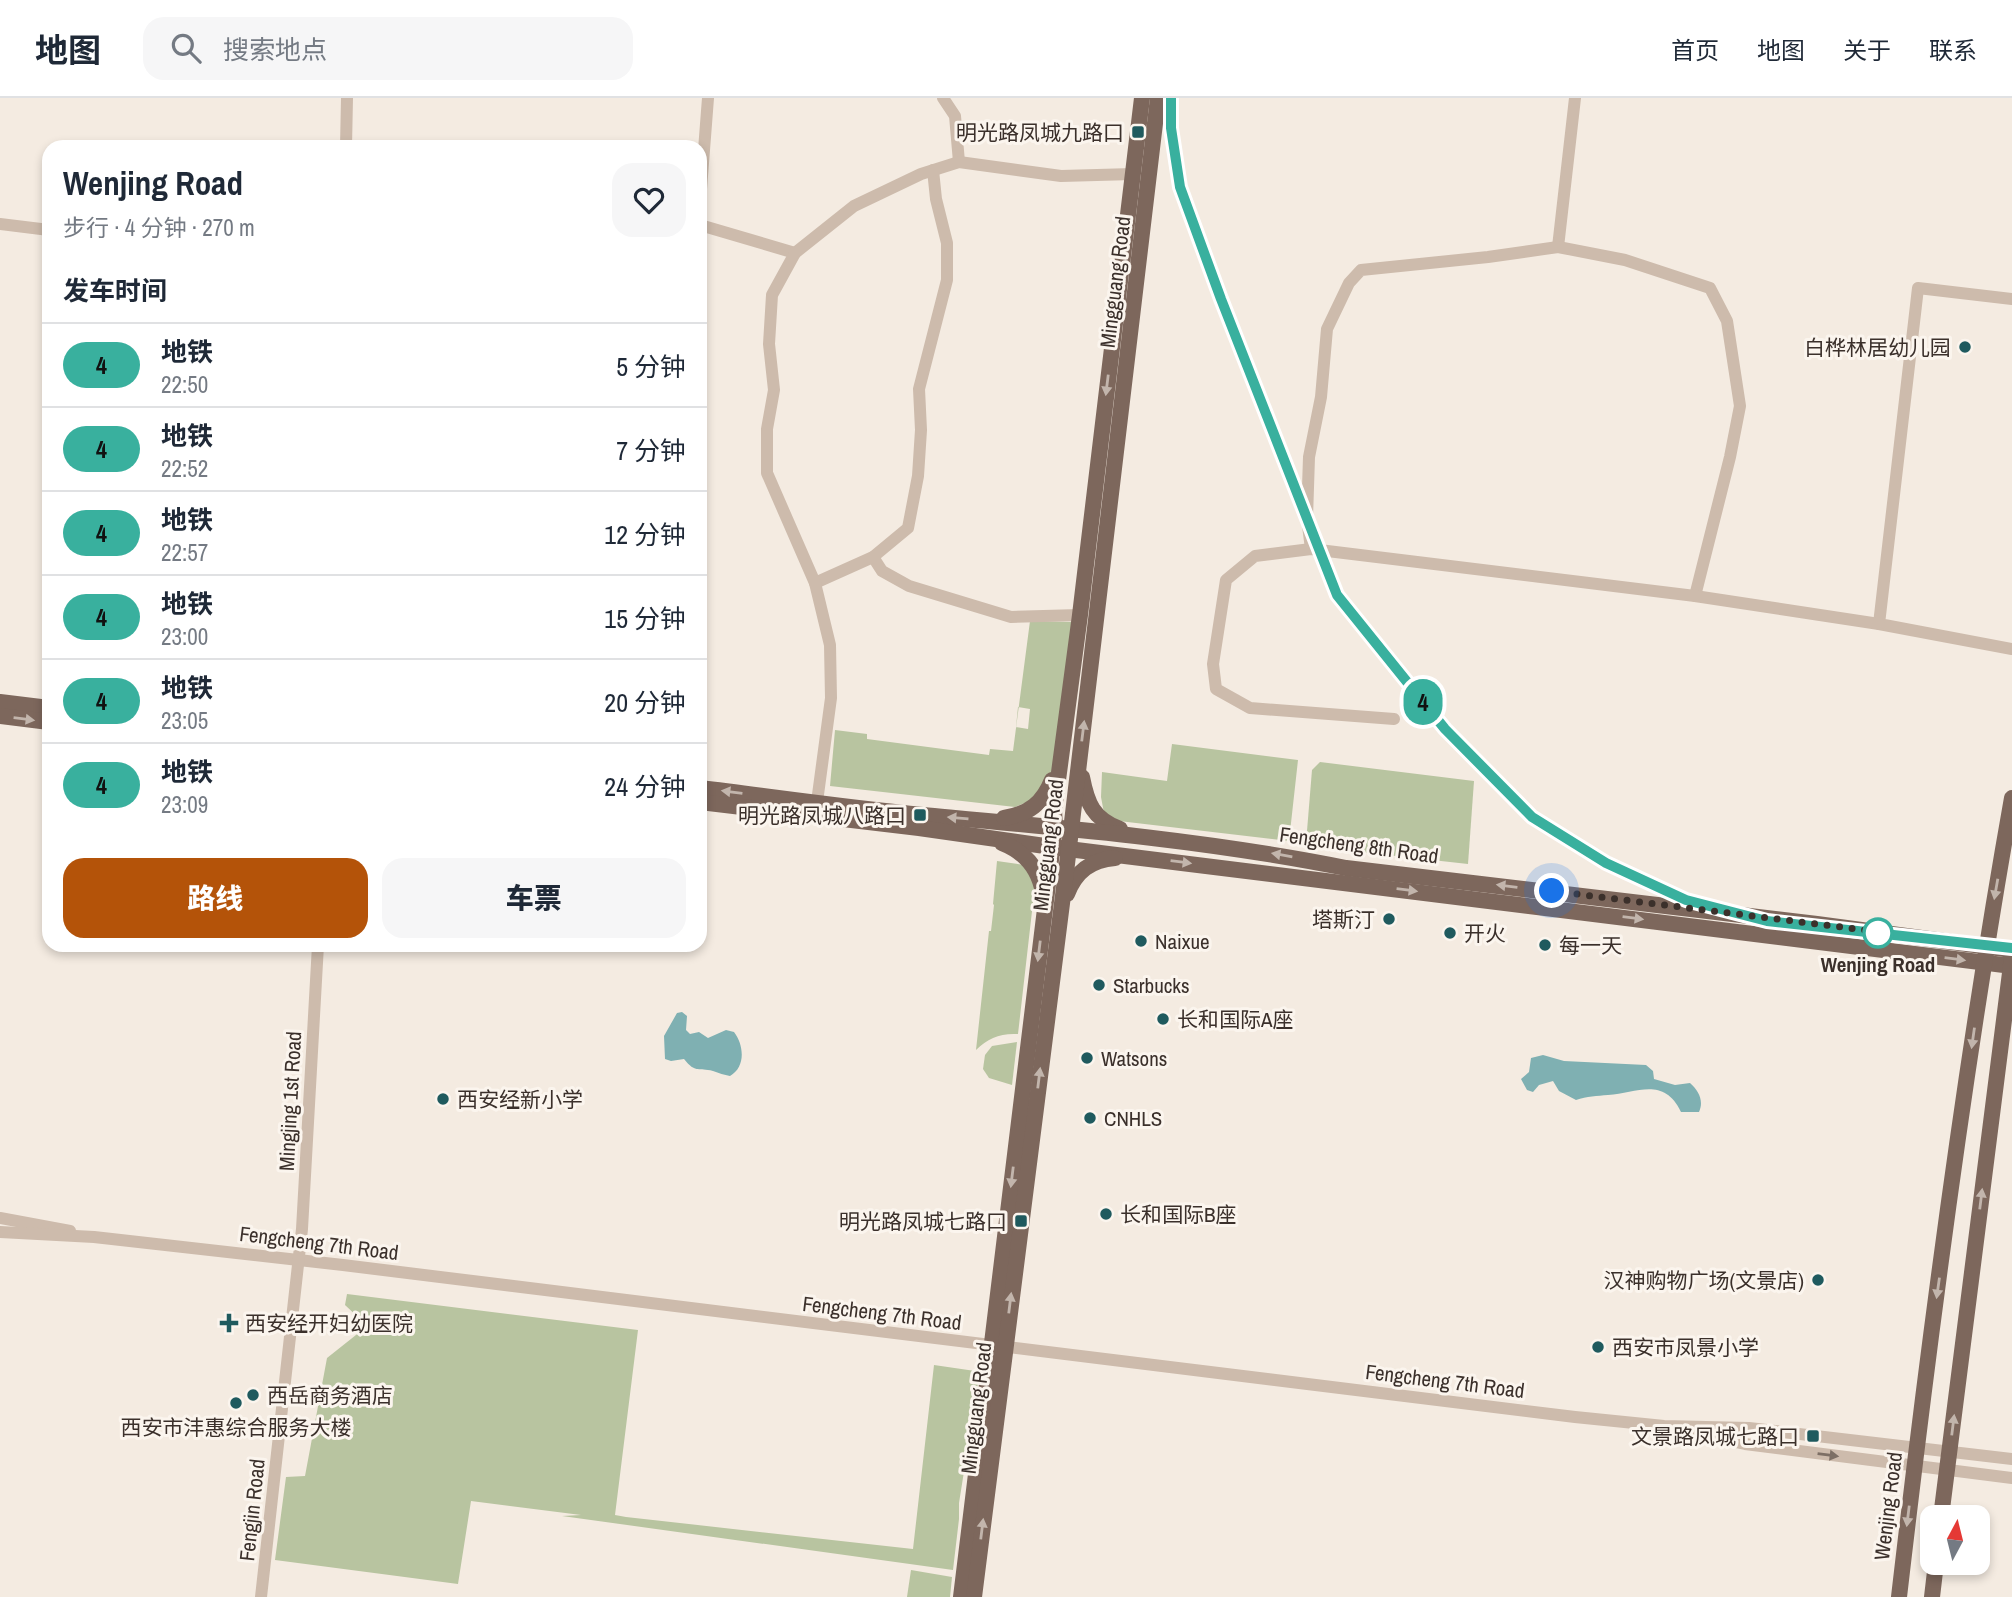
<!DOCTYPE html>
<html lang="zh">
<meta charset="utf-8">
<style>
body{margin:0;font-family:"Archivo Narrow","Noto Sans SC",sans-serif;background:#f6f6f7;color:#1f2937;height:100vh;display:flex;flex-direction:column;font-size:26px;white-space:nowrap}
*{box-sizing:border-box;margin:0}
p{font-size:23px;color:#747a83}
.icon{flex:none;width:38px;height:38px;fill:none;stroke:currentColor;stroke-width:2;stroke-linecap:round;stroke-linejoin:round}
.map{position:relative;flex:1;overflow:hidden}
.sheet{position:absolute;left:42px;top:42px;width:665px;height:812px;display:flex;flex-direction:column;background:#fff;border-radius:21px;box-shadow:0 4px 10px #0003}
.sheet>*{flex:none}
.badge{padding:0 14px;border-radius:23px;font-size:24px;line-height:46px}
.needle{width:46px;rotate:7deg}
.fabs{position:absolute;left:1920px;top:1407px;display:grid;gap:14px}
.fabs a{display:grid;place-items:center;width:70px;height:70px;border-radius:14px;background:#fff;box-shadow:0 4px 10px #0003;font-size:35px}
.you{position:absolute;width:35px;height:35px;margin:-18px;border:5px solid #fff;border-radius:50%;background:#1a73e8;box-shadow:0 0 0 10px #1a73e833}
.map>.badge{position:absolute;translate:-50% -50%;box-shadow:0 0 0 4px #fff}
h2{padding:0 21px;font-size:26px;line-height:63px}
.round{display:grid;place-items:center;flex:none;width:74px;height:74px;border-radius:21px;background:#f6f6f7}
.overview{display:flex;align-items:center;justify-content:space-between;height:119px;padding:0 21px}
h1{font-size:33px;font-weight:800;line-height:52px}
.action{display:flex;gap:14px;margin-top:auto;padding:14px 21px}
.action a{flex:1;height:80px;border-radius:21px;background:#b45309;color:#fff;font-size:28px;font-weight:800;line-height:80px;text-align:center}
.action a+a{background:#f6f6f7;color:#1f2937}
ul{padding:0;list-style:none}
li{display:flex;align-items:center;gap:21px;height:84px;padding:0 21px;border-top:2px solid #e0e1e3}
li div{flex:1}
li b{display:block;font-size:26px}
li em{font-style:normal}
li .badge{min-width:77px;font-weight:700;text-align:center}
header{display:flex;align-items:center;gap:42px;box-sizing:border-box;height:98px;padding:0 35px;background:#fff;border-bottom:2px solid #e0e1e3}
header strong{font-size:33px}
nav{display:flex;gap:38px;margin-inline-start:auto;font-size:24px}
.search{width:490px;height:63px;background:#f6f6f7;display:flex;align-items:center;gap:18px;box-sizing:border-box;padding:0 24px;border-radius:21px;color:#747a83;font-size:26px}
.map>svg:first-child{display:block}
.green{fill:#b8c4a0;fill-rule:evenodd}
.water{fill:#7fb0b2}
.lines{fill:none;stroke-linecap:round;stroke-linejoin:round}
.minor{stroke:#cdbbac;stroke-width:12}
.major{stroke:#7d675c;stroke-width:16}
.oneway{fill:#c2b5ac}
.oneway2{fill:#7d6f65}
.line-casing{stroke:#fff;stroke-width:16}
.line{stroke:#39b09e;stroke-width:10}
.walk{stroke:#3b302b;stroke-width:7;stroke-dasharray:0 12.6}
.poi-dot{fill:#1f5a5e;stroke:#fbf5ee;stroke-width:2.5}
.stop-dot{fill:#fff;stroke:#39b09e;stroke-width:3.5}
.labels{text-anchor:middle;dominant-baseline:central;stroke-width:6;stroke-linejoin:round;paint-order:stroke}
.poi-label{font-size:21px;fill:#3b302b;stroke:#fbf5ee;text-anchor:start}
.street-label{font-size:21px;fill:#3b302b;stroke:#fbf5ee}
.stop-label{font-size:21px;font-weight:bold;fill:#3b302b;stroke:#fbf5ee}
</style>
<header>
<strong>地图</strong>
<div class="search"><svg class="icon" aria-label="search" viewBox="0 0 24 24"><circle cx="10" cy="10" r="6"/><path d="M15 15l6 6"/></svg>搜索地点</div>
<nav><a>首页</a><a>地图</a><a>关于</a><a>联系</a></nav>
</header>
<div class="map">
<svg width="2012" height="1499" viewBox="0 0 2012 1499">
<rect width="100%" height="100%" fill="#f4ebe1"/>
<g class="green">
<path d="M1030,523L1073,524L1054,684L1047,696L1015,709L830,688L835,632L867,636V641L989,657L990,651L1013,653ZM1018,609L1030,611L1028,631L1016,629Z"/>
<path d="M1172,646L1298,662L1289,743L1119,723L1104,715L1101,699L1102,674L1167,683Z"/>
<path d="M1320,664L1474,683L1468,766L1333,751L1306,745L1312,672Z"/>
<path d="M997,763L1024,767L1035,787L1018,936C1000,935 988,940 976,952L989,833H991L994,807L993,806Z"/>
<path d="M1017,944L1012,987L989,980L983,971L985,957L992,948Z"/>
<path d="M347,1196L638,1232L615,1417L626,1419L913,1451L934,1267L975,1273L978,1285L959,1405V1421L953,1472L562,1418L581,1417L471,1403L458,1486L275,1462L286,1379L305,1378L327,1260L361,1233V1222L345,1207Z"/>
<path d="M911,1472L952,1479L950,1499H907Z"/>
</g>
<g class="water">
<path d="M682,914L687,918L686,932L690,936L699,934L708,940L726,932L734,934C744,947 746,969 730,978C724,977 719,975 713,973C698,969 696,976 684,961L671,963L665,961L664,938L677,915Z"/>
<path d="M1543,957L1564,963L1646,967L1653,973L1654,981L1675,987L1690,985C1699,993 1704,1003 1699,1014H1681C1664,978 1637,995 1608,997C1597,998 1587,998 1576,1002L1559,993L1553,983L1539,987L1533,994L1527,992L1521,981L1529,974L1531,960Z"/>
</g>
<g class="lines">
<g class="minor">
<path d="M943,0L955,18L959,64"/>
<path d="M346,49L347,0"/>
<path d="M700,104L708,0"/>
<path d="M0,126L49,132"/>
<path d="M700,127L795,155"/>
<path d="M1558,149L1575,0"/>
<path d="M2012,201L1918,190L1879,526L2012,551"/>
<path d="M1311,451L1307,420L1309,359L1321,299L1327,231L1349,185L1361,172L1488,159L1558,149L1625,162L1710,190L1727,223L1740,308L1730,359L1695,498"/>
<path d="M873,459L882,473L909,488L1011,519L1080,517"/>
<path d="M815,485L873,459L908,430L918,378L921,332L919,291L947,182V145L936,101L933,72"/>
<path d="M1394,621L1250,610L1216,591L1213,566L1226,482L1255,458L1311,451L1695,498L1879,526"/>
<path d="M817,704L831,600L830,547L815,485L767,375V331L774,292L769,246L772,197L795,155L854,108L921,76L959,64L1061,78L1133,76"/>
<path d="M0,1120L70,1133"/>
<path d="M0,1134L94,1139L343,1167L1575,1319L1664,1328L1749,1330L2012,1361"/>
<path d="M1692,1335L1745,1346L2012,1380"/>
<path d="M261,1499L302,1131L318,847"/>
</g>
<g class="major">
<path d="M0,604L49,610"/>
<path d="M0,618L49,624"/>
<path d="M1082,679C1087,705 1093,721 1120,731"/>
<path d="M700,690C774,699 848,710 923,717C1064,730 1206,742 1346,770L1817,826L2012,852"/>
<path d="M700,704L919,730L1052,749L2012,868"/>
<path d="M1004,720C1029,716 1043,705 1052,682"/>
<path d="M1002,745C1025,754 1039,771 1043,795"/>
<path d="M1067,796C1076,773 1091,762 1115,760"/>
<path d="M1941,1419L2012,859"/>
<path d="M961,1499L1055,729L1054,712L1080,517L1142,0"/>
<path d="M974,1499L1067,766L1158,0"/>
<path d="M1899,1499C1930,1232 1965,964 2012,700"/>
<path d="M1932,1499L1936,1465"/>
</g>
</g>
<defs><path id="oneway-solid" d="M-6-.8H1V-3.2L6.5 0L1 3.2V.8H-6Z" transform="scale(1.75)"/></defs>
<g class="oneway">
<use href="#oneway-solid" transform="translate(1107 287) rotate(97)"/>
<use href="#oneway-solid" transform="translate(24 621) rotate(7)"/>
<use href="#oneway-solid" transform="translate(1083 633) rotate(-83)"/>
<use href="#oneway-solid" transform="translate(732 694) rotate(-173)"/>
<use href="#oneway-solid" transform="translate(958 720) rotate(-175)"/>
<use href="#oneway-solid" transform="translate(1282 757) rotate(-170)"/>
<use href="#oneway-solid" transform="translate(1181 764) rotate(7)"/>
<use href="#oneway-solid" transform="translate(1507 788) rotate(-173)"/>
<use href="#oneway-solid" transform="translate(1996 791) rotate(100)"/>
<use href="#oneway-solid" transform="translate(1407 792) rotate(7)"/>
<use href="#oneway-solid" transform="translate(1633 820) rotate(7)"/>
<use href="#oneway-solid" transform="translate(1039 853) rotate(97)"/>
<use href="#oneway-solid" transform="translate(1955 861) rotate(7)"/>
<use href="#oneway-solid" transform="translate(1973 940) rotate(98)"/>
<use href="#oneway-solid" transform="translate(1039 980) rotate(-83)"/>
<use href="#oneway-solid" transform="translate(1012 1079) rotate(97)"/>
<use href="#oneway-solid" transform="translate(1981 1101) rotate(-83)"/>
<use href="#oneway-solid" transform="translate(1938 1190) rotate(98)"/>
<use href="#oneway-solid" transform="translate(1010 1205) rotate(-83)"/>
<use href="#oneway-solid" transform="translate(1953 1327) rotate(-83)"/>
<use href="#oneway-solid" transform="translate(1908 1418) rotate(97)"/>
<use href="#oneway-solid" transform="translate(982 1431) rotate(-83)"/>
</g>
<use class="oneway2" href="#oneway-solid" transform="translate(1828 1357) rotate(7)"/>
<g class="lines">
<defs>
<path id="line" d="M1171,0V30L1180,89L1221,201L1337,497L1445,631L1532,719L1606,765L1686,802L1767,823L2012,850"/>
</defs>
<use href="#line" class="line-casing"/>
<use href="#line" class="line"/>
<path class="walk" d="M1552,793L1889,835H1878"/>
</g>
<g class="poi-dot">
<rect x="1131" y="27" width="14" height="14" rx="3.5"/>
<circle cx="1965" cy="249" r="7"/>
<rect x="913" y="710" width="14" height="14" rx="3.5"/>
<circle cx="1389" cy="821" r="7"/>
<circle cx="1450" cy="835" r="7"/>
<circle cx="1141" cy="843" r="7"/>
<circle cx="1545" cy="847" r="7"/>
<circle cx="1099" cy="887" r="7"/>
<circle cx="1163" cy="921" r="7"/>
<circle cx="1087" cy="960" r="7"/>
<circle cx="443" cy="1001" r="7"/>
<circle cx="1090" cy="1020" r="7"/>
<circle cx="1106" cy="1116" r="7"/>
<rect x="1014" y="1116" width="14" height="14" rx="3.5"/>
<circle cx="1818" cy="1182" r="7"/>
<path d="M225.5 1214.5h7v7h7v7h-7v7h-7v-7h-7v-7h7z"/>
<circle cx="1598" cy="1249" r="7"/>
<circle cx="253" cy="1297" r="7"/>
<circle cx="236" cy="1305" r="7"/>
<rect x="1806" y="1331" width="14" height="14" rx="3.5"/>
</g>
<circle class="stop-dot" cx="1878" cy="835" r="14"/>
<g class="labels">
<g class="poi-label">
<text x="1124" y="34" text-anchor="end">明光路凤城九路口</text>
<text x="1951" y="249" text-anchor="end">白桦林居幼儿园</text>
<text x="906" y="717" text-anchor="end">明光路凤城八路口</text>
<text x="1375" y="821" text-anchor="end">塔斯汀</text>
<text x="1464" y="835">开火</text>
<text x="1155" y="843">Naixue</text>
<text x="1559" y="847">每一天</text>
<text x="1113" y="887">Starbucks</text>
<text x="1177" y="921">长和国际A座</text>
<text x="1101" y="960">Watsons</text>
<text x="457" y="1001">西安经新小学</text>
<text x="1104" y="1020">CNHLS</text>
<text x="1120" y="1116">长和国际B座</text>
<text x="1007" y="1123" text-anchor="end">明光路凤城七路口</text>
<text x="1804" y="1182" text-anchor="end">汉神购物广场(文景店)</text>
<text x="245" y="1225">西安经开妇幼医院</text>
<text x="1612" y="1249">西安市凤景小学</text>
<text x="267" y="1297">西岳商务酒店</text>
<text x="236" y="1329" text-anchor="middle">西安市沣惠综合服务大楼</text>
<text x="1799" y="1338" text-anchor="end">文景路凤城七路口</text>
</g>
<g class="street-label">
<text transform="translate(1115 184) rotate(-83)">Mingguang Road</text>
<text transform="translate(1048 747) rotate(-83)">Mingguang Road</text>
<text transform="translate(1359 747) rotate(8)">Fengcheng 8th Road</text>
<text transform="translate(290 1003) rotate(-87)">Mingjing 1st Road</text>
<text transform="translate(319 1145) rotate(7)">Fengcheng 7th Road</text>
<text transform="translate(882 1215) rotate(7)">Fengcheng 7th Road</text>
<text transform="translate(1445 1283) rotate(7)">Fengcheng 7th Road</text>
<text transform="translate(976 1310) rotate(-83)">Mingguang Road</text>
<text transform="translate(1888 1408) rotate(-83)">Wenjing Road</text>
<text transform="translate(252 1412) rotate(-84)">Fengjin Road</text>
</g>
<g class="stop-label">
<text x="1878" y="866">Wenjing Road</text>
</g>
</g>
</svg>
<div class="fabs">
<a><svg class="needle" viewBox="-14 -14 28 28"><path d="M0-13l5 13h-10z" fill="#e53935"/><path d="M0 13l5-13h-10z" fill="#747a83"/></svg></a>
</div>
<div class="you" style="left:1552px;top:793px"></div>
<b class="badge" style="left:1423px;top:604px;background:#39b09e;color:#111">4</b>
<section class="sheet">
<div class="overview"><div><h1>Wenjing Road</h1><p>步行 · 4 分钟 · 270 m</p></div><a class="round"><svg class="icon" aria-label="heart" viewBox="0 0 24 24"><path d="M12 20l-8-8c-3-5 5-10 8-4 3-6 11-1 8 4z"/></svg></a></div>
<h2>发车时间</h2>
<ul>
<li><span class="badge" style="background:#39b09e;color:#111">4</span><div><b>地铁</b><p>22:50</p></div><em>5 分钟</em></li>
<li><span class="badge" style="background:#39b09e;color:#111">4</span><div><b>地铁</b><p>22:52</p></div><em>7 分钟</em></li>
<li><span class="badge" style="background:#39b09e;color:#111">4</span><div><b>地铁</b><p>22:57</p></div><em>12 分钟</em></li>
<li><span class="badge" style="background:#39b09e;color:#111">4</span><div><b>地铁</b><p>23:00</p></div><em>15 分钟</em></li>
<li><span class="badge" style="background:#39b09e;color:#111">4</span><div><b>地铁</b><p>23:05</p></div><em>20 分钟</em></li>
<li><span class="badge" style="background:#39b09e;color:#111">4</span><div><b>地铁</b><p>23:09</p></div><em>24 分钟</em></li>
</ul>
<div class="action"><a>路线</a><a>车票</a></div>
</section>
</div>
